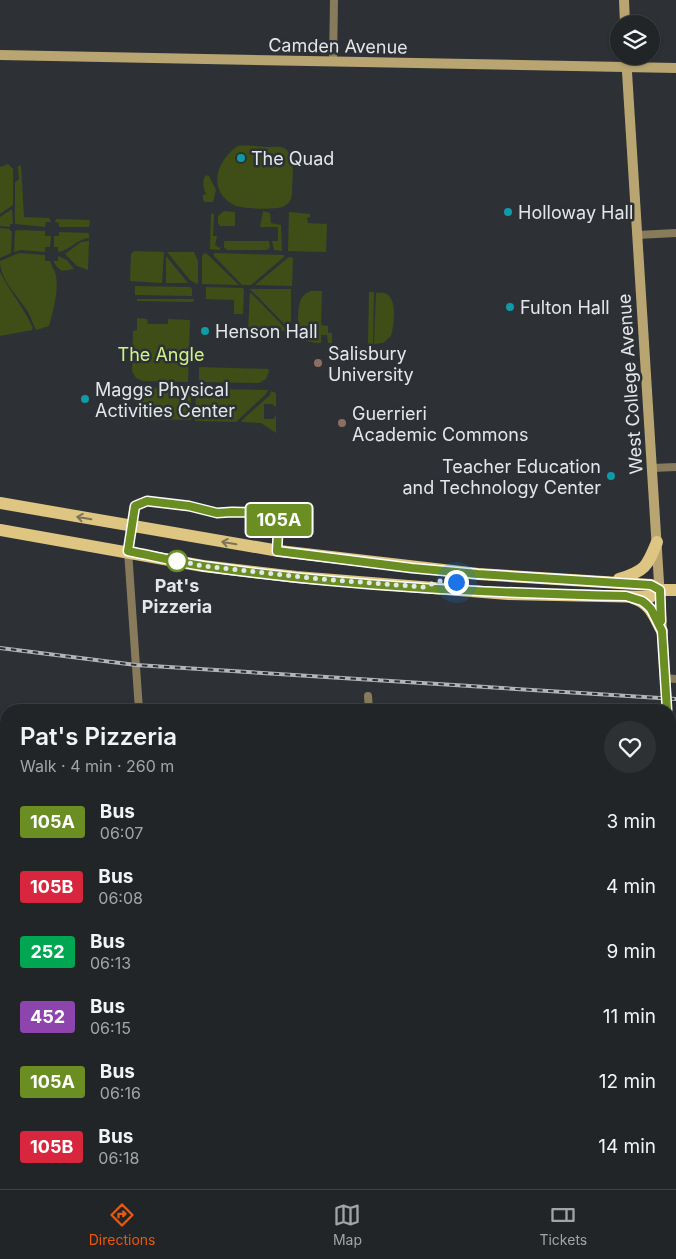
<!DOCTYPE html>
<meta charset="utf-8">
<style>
body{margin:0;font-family:Inter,sans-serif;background:#2e3134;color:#f1f3f6;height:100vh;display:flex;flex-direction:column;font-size:19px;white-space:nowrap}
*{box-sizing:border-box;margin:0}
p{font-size:16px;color:#a2a5a8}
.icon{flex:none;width:28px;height:28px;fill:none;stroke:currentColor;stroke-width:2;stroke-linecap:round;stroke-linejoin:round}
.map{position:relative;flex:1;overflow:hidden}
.side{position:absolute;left:0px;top:704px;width:676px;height:486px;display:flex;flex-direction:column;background:#222528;border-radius:20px 20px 0 0;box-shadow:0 1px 4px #0004,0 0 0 1px #3f4245}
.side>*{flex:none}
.badge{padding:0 10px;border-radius:4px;font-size:18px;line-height:32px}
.tools{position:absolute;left:610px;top:15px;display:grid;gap:10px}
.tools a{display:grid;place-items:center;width:50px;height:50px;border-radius:50%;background:#222528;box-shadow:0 1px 4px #0004,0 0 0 1px #3f4245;font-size:25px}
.you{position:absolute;width:25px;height:25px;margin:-12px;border:4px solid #fff;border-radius:50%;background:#1a73e8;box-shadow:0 0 0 8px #1a73e833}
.map>.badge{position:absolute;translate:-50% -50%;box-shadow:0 0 0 2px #fff}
.round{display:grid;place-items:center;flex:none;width:52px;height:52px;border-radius:26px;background:#2e3134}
.overview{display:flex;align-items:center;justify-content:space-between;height:85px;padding:0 20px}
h1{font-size:24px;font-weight:600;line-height:38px}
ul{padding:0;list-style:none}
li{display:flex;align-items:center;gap:15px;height:65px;padding:0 20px}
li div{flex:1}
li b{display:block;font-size:19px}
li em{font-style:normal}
li .badge{min-width:55px;font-weight:700;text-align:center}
.tab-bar{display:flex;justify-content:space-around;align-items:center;height:70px;border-top:1px solid #3f4245;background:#222528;font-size:14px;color:#a2a5a8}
.tab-bar a{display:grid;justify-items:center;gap:2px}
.tab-bar .current{color:#ea580c}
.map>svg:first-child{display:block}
.green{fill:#3e4e16}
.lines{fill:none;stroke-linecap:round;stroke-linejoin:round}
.street{stroke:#877b5b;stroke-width:8}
.secondary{stroke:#b8a571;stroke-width:10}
.primary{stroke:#dec582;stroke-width:12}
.rail-casing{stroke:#b3b6b9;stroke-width:4}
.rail{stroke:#2d3135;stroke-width:2;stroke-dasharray:5.5;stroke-linecap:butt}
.oneway{stroke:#7d7458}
.line-casing{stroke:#fff;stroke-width:11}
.line{stroke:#6b8e23;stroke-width:8}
.walk{stroke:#e4e7e9;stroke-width:5;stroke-dasharray:0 9}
.culture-dot{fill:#0f9aa8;stroke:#2d3135;stroke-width:2}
.education-dot{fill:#8d6e63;stroke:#2d3135;stroke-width:2}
.stop-dot{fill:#fff;stroke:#6b8e23;stroke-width:2.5}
.labels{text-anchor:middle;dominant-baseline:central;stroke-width:5;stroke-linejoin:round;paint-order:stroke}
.street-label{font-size:18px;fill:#e4e7e9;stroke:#2d3135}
.poi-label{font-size:18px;fill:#e4e7e9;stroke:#2d3135;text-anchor:start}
.park-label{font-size:18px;fill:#d0f38a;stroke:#2d3135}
.stop-label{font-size:18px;font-weight:bold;fill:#e4e7e9;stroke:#2d3135}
</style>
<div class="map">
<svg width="676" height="1189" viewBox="0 0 676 1189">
<rect width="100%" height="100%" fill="#2d3135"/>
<g class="green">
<path d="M238,146C247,145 257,146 265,147C271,147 279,146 284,148C297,155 292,179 292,191C292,197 291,202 286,205C279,211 242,209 234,205C206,191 217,159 238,146Z"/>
<path d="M8,164L13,169V205L0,214V167Z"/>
<path d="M21,165L24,217L49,218L51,222H46L45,227L15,224V183L19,179L18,168L17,167Z"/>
<path d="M206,175L209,176L216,190L213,202H205L203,200V195L206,194C204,189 201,182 206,175Z"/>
<path d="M12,209L13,224H10V227L0,226V217Z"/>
<path d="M224,211L235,212V226H220L218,223V216Z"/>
<path d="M263,211L270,213L271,223L281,225L282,251L274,250L272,241H278V227H260Z"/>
<path d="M289,212L310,214V217L307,218L308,223L327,224L326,252L288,251Z"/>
<path d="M212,213L214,215L213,236H217L215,245L219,248L222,246L219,250L210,249L211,215Z"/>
<path d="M56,219L90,220L89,227H59V223L55,222Z"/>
<path d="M0,228L10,229V231H12L11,253L0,258Z"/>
<path d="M17,230L45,231V236H51L50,247H45V252L21,250L14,252L15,231Z"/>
<path d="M59,232L88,233L89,234V238C73,241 73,249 58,252V247H54V236H59Z"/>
<path d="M89,241L88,270L77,266L65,254L81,242Z"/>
<path d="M224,241H269L270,248L267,250H227L224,247Z"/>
<path d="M134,251L164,252L162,283L130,281L131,254Z"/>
<path d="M167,252H194L198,261V283L197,284L190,280Z"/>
<path d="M19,253L45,255V261H50C51,265 53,268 55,272C60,288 53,311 49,326L36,330C33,324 31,318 28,312C18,296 0,280 0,261Z"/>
<path d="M204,253L207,254L239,285L202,284V256Z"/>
<path d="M214,253L284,255V257L251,285H242L214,256Z"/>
<path d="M58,256L67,260L74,269L62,271L57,267L53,261H58Z"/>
<path d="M166,256L188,283H166Z"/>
<path d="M289,257L293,258L292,286L255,285Z"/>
<path d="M0,272C10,292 24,308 33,328L32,330L0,336Z"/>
<path d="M135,286L190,287L192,289V296L135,295Z"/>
<path d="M206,287L243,288L244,290L243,314H234V300L206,299Z"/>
<path d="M250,289H291V331Z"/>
<path d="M311,291H322L321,325L328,326V333H332V343H328L327,335H321V343C302,343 298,336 298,318C299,306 298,296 311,291Z"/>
<path d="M250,292L288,331L248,330Z"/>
<path d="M369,292H374L373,344H368Z"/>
<path d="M376,293C380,293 384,292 388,295C397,302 394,326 391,336L383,343L374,344Z"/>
<path d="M137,299H194L193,302L137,301Z"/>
<path d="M137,318L147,319L148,324H168V319L190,320L188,382L143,381L136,378L132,371L133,331L137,330Z"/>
<path d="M199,367L268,369L269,371L266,379L259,383L199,382Z"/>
<path d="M156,388L191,390V420L137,419L135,417L137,398L142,391Z"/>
<path d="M198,389L268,390L266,394L236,422L195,421L196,390Z"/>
<path d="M271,391L276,393V407L272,404H264V419H274L276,414V433L261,423L242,422L241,421L270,395Z"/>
<path d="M6,847V910L0,911V848Z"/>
</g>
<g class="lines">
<g class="street">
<path d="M333,62L334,0"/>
<path d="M637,235L676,233"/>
<path d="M652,468L676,467"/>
<path d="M132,526L128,551L139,710"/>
<path d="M664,678L676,679"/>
<path d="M368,696L369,710"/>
<path d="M0,806H6"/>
<path d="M0,1152L6,1159"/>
<path d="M39,1184L50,1189"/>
<path d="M159,1184L160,1189"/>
<path d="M202,1184L203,1189"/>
<path d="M233,1184L234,1189"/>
<path d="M278,1184V1189"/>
<path d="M76,1189L80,1184"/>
</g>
<g class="secondary">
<path d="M624,0L625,24"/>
<path d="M0,55L676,68"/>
<path d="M626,56L667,710"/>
<path d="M670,753L676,808"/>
<path d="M670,1000H676"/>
<path d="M0,1042H6"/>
</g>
<g class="primary">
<path d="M0,503L279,551L478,574L651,585L660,590"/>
<path d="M0,530L203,566L296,577L508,594L650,597L660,590H676"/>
<path d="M619,579C645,571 647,567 657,542"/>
<path d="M633,598C650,603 654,616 662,631"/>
</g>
<defs>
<path id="rail" d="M0,648L136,665L676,699"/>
</defs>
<use href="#rail" class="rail-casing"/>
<use href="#rail" class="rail"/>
</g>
<defs><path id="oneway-shaft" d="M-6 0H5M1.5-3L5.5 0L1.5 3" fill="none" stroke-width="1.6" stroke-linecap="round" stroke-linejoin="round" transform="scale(1.25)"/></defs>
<g class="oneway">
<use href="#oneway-shaft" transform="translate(84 518) rotate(-170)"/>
<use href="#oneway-shaft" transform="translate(229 543) rotate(-170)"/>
</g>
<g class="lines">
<defs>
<path id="line" d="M661,621L660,590L651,585L478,574L412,568L277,551L279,513L232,512L217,513L189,506L147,501L135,506L128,551C153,556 178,562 203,566C342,586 484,593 626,596L642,601L646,604L651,609L662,631L667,710"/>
</defs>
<use href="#line" class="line-casing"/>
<use href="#line" class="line"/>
<path class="walk" d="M177,561L175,560L203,566L321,579L423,587L440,581L456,582"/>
</g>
<g class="culture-dot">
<circle cx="241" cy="158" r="5"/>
<circle cx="508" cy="212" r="5"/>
<circle cx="510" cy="307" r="5"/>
<circle cx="205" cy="331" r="5"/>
<circle cx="85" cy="399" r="5"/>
<circle cx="611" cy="476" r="5"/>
</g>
<g class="education-dot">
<circle cx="318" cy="363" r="5"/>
<circle cx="342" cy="423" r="5"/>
</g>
<circle class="stop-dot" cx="177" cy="561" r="10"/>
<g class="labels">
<g class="street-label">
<text transform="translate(338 46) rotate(1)">Camden Avenue</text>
<text transform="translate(630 384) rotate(-94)">West College Avenue</text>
</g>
<g class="poi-label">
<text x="251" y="158">The Quad</text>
<text x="518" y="212">Holloway Hall</text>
<text x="520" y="307">Fulton Hall</text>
<text x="215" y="331">Henson Hall</text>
<text x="328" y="353">Salisbury<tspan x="328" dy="21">University</tspan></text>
<text x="95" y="389">Maggs Physical<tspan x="95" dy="21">Activities Center</tspan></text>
<text x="352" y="413">Guerrieri<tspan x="352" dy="21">Academic Commons</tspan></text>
<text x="601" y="466" text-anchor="end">Teacher Education<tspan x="601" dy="21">and Technology Center</tspan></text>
</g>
<g class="park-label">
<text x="161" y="354">The Angle</text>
</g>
<g class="stop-label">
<text x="177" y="585">Pat's<tspan x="177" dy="21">Pizzeria</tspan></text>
</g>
</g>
</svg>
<div class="tools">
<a><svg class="icon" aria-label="layers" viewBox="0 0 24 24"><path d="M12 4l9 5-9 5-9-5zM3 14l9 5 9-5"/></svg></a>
</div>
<div class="you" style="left:456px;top:582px"></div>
<b class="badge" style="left:279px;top:520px;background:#6b8e23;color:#fff">105A</b>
<section class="side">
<div class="overview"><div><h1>Pat's Pizzeria</h1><p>Walk · 4 min · 260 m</p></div><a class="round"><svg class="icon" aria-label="heart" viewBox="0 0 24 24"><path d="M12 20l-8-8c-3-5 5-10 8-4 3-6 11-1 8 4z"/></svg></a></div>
<ul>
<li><span class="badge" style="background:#6b8e23;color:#fff">105A</span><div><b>Bus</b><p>06:07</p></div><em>3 min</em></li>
<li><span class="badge" style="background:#d7263d;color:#fff">105B</span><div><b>Bus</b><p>06:08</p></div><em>4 min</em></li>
<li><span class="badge" style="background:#00a651;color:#fff">252</span><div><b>Bus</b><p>06:13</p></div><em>9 min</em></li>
<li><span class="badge" style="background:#8e44ad;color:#fff">452</span><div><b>Bus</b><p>06:15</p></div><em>11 min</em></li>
<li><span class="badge" style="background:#6b8e23;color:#fff">105A</span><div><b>Bus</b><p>06:16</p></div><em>12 min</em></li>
<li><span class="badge" style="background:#d7263d;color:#fff">105B</span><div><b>Bus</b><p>06:18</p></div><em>14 min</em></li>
</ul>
</section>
</div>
<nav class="tab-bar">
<a class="current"><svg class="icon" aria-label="directions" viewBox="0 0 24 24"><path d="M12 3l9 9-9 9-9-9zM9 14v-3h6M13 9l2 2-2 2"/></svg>Directions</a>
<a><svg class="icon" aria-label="map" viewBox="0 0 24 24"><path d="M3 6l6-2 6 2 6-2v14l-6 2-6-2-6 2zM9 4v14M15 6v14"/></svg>Map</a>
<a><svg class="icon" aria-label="tickets" viewBox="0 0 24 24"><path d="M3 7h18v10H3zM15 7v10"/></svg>Tickets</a>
</nav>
